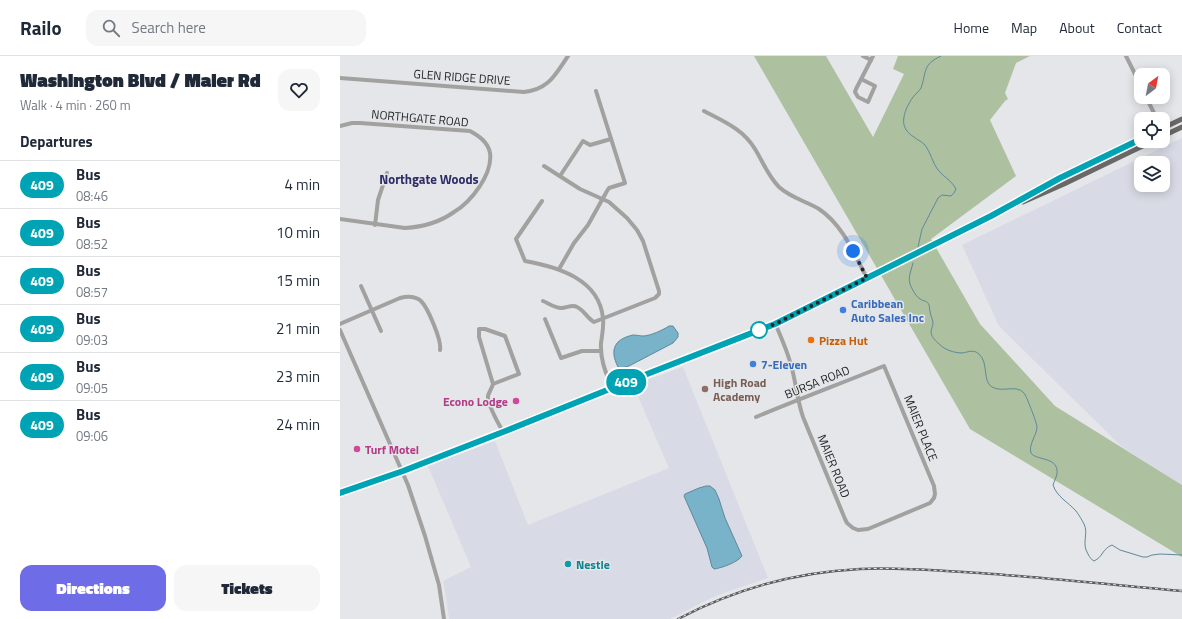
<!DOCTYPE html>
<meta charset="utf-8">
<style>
body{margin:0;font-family:"Titillium Web",sans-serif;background:#f6f6f7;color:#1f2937;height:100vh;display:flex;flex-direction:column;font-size:15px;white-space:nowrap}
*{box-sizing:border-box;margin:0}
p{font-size:13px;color:#747a83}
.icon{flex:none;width:22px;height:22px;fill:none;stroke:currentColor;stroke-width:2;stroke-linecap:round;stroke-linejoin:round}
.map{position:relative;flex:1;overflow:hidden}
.side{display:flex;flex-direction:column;background:#fff;width:340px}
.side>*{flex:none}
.badge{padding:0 8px;border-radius:13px;font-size:14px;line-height:26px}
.needle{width:26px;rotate:32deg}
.fabs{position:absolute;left:794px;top:12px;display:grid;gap:8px}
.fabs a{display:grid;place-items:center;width:36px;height:36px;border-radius:8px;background:#fff;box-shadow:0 2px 10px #0003;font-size:20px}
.you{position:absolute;width:20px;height:20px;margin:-10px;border:3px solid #fff;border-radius:50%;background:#1a73e8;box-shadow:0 0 0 6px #1a73e833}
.map>.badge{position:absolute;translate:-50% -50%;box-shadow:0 0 0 2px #fff}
h2{padding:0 20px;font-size:15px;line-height:36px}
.round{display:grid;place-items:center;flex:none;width:42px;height:42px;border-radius:12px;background:#f6f6f7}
.summary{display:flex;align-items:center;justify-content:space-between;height:68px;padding:0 20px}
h1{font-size:19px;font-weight:800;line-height:30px}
.cta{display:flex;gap:8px;margin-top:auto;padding:8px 20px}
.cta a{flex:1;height:46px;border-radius:12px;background:#6f6ce7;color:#fff;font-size:16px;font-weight:800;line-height:46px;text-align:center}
.cta a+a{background:#f6f6f7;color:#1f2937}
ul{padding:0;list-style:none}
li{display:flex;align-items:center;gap:12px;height:48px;padding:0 20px;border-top:1px solid #e0e1e3}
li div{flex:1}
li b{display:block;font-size:15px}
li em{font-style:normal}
li .badge{min-width:44px;font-weight:700;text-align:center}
header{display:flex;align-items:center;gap:24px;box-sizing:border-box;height:56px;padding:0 20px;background:#fff;border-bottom:1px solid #e0e1e3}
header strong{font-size:19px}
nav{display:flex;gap:22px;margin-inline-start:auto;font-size:14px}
.search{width:280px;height:36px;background:#f6f6f7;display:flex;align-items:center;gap:10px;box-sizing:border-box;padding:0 14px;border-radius:12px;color:#747a83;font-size:15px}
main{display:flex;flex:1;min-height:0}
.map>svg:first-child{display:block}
.built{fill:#d8dbe5;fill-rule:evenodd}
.green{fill:#adc1a1}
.water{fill:#78b3ca;stroke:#5f8899}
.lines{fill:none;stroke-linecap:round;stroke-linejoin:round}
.stream{stroke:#5f8899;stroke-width:1}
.minor{stroke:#a2a1a0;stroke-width:4}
.major{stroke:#6a6867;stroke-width:5}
.rail-casing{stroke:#5b5c5e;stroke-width:2.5}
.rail{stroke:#e5e6e9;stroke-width:1;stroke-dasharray:3;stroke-linecap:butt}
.line-casing{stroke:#fff;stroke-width:9}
.line{stroke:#00a3b4;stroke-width:6}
.walk{stroke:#242526;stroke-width:4;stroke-dasharray:0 7.2}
.shop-dot{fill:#3f7fe0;stroke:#e5e6e9;stroke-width:1.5}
.stop-dot{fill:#fff;stroke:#00a3b4;stroke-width:2}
.food-dot{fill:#e8710a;stroke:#e5e6e9;stroke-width:1.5}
.education-dot{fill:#8d6e63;stroke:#e5e6e9;stroke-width:1.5}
.hotel-dot{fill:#d1479c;stroke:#e5e6e9;stroke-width:1.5}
.culture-dot{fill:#0f9aa8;stroke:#e5e6e9;stroke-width:1.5}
.labels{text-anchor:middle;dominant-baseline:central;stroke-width:3;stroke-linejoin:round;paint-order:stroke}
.street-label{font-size:12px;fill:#242526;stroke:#e5e6e9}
.shop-label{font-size:12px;font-weight:bold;fill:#366cbe;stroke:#e5e6e9;text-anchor:start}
.food-label{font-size:12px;font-weight:bold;fill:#c56008;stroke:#e5e6e9;text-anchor:start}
.education-label{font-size:12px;font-weight:bold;fill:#785e54;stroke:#e5e6e9;text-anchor:start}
.hotel-label{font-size:12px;font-weight:bold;fill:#b23c85;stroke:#e5e6e9;text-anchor:end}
.culture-label{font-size:12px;font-weight:bold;fill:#0d838f;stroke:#e5e6e9;text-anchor:start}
.neighbourhood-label{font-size:13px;font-weight:bold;fill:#2e2c67;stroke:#e5e6e9}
</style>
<header>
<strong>Railo</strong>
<div class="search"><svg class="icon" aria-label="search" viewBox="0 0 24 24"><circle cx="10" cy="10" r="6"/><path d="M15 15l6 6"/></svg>Search here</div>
<nav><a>Home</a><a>Map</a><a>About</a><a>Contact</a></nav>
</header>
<main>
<section class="side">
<div class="summary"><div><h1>Washington Blvd / Maier Rd</h1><p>Walk · 4 min · 260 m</p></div><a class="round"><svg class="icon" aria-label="heart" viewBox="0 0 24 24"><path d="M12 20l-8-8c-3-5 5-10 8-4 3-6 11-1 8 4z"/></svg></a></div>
<h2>Departures</h2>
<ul>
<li><span class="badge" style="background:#00a3b4;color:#fff">409</span><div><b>Bus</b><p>08:46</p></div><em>4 min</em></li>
<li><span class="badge" style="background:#00a3b4;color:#fff">409</span><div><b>Bus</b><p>08:52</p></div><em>10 min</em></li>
<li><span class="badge" style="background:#00a3b4;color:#fff">409</span><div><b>Bus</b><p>08:57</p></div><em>15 min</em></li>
<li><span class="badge" style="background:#00a3b4;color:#fff">409</span><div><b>Bus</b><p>09:03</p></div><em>21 min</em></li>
<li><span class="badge" style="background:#00a3b4;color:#fff">409</span><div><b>Bus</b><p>09:05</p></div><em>23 min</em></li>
<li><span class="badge" style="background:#00a3b4;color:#fff">409</span><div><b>Bus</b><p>09:06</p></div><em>24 min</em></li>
</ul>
<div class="cta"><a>Directions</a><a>Tickets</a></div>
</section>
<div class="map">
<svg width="842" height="563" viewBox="0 0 842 563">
<rect width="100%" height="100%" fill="#e5e6e9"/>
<g class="built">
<path d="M842,82V429L782,391L659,270L622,189ZM801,107H823V129H801Z"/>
<path d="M343,311L428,522L389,535L371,542L330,563H109L107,547L103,525L131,511L88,410L155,385L188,469L329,412L293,329Z"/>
</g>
<path class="green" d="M414,0H486L533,81L564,18L553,13L558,0H690L676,7L665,37L668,43L665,45L650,64L676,120L591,183L640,268L715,350L842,429V501L630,373Z"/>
<g class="water">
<path d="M329,270H333L338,277V281L333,287L289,310L281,312L278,311C269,293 275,283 293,279C297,279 300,280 303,280C310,280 323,274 329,270Z"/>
<path d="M366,430H370L375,434L379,443L385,462L402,500C398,506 382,512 374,513L372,511L367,492L344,440L345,438L359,432Z"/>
</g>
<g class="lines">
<g class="stream">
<path d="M578,191L582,173L596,146L598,142L602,139L611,140L614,137L616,133C612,125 604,121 599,115C592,107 591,96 584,88C581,85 577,84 574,81C567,77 562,70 564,61C565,54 569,47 573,41C575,38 579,36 581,32C587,15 582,9 601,0"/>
<path d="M573,207C570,219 566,224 574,236C575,238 577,241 580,243C583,245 588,245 589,249C590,251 589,253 590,255C590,259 593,263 593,267C593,270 591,273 591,276C591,282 599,288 604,292C609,295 616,297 622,297C629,296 633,293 639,298C649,307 642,325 652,331C663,337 676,328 684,337C686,339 697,367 697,371C697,379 688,389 691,397C696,405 719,400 717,418C716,422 714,426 713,429C717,441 728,446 736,455C739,459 742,464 744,468C749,478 741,487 748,498C750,502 751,503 754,505C763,501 762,493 772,489L780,494L803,501H807L812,499L820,498L842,499"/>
</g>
<g class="minor">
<path d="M523,0L531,4"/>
<path d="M786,0L801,30"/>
<path d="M0,22L184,36C209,33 215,19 228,0"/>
<path d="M521,23L535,30L528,46L518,41L515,36L516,33L533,0"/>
<path d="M806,41L817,63"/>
<path d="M364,55C383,65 403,73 415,93C423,106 428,120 439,131C451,142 466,145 479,153C503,169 514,198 527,222"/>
<path d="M0,70L12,67H20L130,75C139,80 148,86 150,97C153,118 131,146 114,156C100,166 82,171 65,172L0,163"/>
<path d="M220,120L243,85L250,89L271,83"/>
<path d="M202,145L176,183L185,205C218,211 259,223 263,262C264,271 262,279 261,287C260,304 266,317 272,332"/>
<path d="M35,169L38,144L47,117"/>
<path d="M219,213L234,187L248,169L267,135L269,132L285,127L256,35"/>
<path d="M21,230L41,275"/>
<path d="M203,245C208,247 215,252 221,252C227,252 232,248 237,251C244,254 247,262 254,266L315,242L319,238V235L303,185L297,174L287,162L269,146L240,133L204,110"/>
<path d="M205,263L221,302L242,295H261"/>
<path d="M0,268L60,242C68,240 75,240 81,245C88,252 102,285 100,294"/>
<path d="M0,274L68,429L85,480L99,529L104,563"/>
<path d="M153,328L179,318L165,280L145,273H139V281L153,328C152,332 149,336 148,340C147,349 159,368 163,376"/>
<path d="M416,361C459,343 502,327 544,310L594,430L595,438L594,442L590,447L528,473L518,474L513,472L507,467L505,463L463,361C457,344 456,326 451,309C447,294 441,281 435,267"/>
</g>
<g class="major">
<path d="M823,72L842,63"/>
<path d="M823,80L842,71"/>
<path d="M683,146L724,128L813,85"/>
<path d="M0,437L63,415L163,376L302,320L435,267L651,160L720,122L801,83"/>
</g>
<defs>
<path id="rail" d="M338,563C395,533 456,516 520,513C560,511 600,515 640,517C708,522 775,529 842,535"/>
</defs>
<use href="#rail" class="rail-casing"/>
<use href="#rail" class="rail"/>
</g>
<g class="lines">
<defs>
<path id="line" d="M0,437L63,415L163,376L302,320L435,268L651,160L720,122L801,83"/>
</defs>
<use href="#line" class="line-casing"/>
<use href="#line" class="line"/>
<path class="walk" d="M419,274L435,268L527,222L513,195"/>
</g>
<g class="shop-dot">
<circle cx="503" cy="254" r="4"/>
<circle cx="413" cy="308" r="4"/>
</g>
<circle class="stop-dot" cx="419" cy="274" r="8"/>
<circle class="food-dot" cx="471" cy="284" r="4"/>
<circle class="education-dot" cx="365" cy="333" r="4"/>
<g class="hotel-dot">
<circle cx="176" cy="345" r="4"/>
<circle cx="17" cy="393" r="4"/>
</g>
<circle class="culture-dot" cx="228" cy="508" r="4"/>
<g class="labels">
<g class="street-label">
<text transform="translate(122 21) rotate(4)">GLEN RIDGE DRIVE</text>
<text transform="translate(80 62) rotate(5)">NORTHGATE ROAD</text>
<text transform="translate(477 326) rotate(-22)">BURSA ROAD</text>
<text transform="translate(581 372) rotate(68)">MAIER PLACE</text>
<text transform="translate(494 410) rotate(68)">MAIER ROAD</text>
</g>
<g class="shop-label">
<text x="511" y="247">Caribbean<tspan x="511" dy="14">Auto Sales Inc</tspan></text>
<text x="421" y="308">7-Eleven</text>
</g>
<g class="food-label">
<text x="479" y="284">Pizza Hut</text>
</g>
<g class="education-label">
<text x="373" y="326">High Road<tspan x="373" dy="14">Academy</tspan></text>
</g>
<g class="hotel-label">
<text x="168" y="345">Econo Lodge</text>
<text x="25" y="393" text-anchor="start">Turf Motel</text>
</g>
<g class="culture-label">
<text x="236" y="508">Nestle</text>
</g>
<g class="neighbourhood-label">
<text x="89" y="123">Northgate Woods</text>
</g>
</g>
</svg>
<div class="fabs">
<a><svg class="needle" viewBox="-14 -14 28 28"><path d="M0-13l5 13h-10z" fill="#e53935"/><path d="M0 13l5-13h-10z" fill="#747a83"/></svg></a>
<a><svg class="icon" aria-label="locate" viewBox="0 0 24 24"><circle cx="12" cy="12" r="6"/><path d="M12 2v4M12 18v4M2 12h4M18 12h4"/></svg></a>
<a><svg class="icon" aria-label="layers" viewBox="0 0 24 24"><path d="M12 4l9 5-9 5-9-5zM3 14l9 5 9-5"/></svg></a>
</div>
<div class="you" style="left:513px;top:195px"></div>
<b class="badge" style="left:286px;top:326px;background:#00a3b4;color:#fff">409</b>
</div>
</main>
